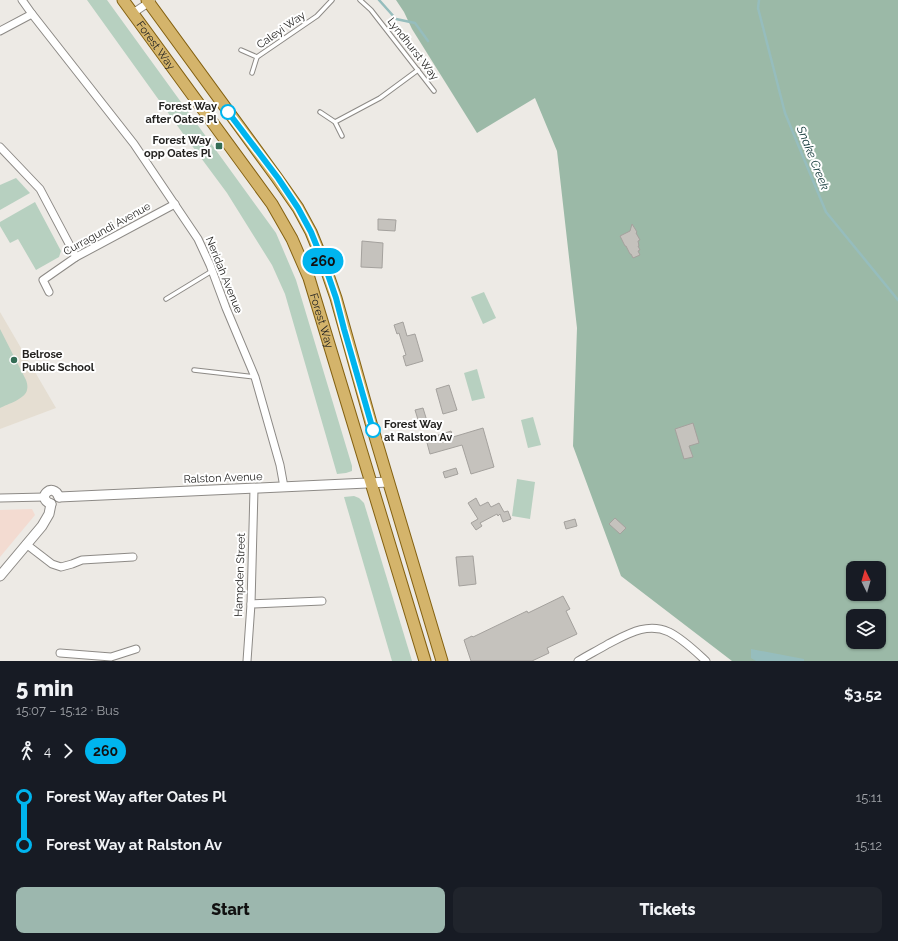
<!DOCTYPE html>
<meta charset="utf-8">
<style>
body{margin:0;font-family:Raleway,sans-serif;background:#20242c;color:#f1f3f6;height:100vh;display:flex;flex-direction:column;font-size:15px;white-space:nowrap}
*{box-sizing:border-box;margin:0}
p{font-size:13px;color:#9ea1a6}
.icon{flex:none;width:22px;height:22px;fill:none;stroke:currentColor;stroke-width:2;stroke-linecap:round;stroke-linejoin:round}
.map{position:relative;height:661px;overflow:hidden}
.side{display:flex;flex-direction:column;background:#171b24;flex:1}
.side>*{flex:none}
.badge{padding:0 8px;border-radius:13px;font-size:14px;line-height:26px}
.needle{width:26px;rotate:355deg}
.fabs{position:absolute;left:846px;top:561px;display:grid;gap:8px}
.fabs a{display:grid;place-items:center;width:40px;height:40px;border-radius:8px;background:#171b24;box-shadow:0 1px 3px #0004;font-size:20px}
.map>.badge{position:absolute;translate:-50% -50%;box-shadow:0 0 0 2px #fff}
.legs{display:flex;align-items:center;gap:6px;height:44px;padding:0 16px;font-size:13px}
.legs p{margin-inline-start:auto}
.headline{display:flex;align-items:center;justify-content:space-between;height:68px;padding:0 16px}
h1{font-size:22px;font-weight:800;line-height:30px}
.cta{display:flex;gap:8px;margin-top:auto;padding:8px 16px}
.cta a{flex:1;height:46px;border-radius:8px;background:#9cb7ae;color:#111;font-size:16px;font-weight:800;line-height:46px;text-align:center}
.cta a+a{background:#20242c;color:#f1f3f6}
ul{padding:0 16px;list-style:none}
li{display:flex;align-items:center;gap:14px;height:48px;font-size:15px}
li i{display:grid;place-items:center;width:6px;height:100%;margin:0 5px;background:currentColor}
li i::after{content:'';width:10px;height:10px;margin:-5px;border:3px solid;border-radius:50%;background:#171b24}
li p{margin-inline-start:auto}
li:first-child i{background:linear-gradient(#0000 50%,currentColor 0)}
li:last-child i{background:linear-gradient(currentColor 50%,#0000 0)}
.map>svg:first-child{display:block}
.commercial{fill:#f3dbd1}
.built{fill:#e5ded2}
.green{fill:#b7d0c0}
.forest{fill:#9bb9a7;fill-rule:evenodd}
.water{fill:#96bdbd}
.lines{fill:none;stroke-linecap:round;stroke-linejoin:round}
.stream{stroke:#96bdbd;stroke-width:2.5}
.building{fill:#c5c2bd;stroke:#a4a19d}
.service-casing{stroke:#8d8a86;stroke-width:5.5}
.minor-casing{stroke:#8d8a86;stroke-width:9}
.tertiary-casing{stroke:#8d8a86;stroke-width:11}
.primary-casing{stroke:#846111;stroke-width:13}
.service{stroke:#fff;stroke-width:3.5}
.minor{stroke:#fff;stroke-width:7}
.tertiary{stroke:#fff;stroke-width:9}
.primary{stroke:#d4b46b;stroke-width:11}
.line-1-casing{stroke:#fff;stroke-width:9}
.line-1{stroke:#00b5ef;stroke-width:6}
.stop-1-dot{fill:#fff;stroke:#00b5ef;stroke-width:2}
.poi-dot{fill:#346d55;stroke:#fff;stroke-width:1.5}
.labels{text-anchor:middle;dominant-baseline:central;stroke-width:4;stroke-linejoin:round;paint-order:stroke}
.street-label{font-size:11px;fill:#242321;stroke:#fff}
.stop-label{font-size:11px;font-weight:bold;fill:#242321;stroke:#fff;text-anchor:end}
.poi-label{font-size:11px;font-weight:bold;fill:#242321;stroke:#fff;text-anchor:end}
.water-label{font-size:12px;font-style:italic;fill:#0e3536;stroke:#fff}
</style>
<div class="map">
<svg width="898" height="661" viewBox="0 0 898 661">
<rect width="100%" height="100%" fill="#edeae5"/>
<path class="commercial" d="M32,509L35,515L0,557V510Z"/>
<path class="built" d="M0,312L56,408L0,429Z"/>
<g class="green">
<path d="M87,0H107L276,233L296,280L352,466V471L346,473L337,474L285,294L272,265L227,193L184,135Z"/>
<path d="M16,178L30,193L0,210V185Z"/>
<path d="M35,202L61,251L59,257L36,270L18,239L10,243L0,226V222Z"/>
<path d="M484,292L496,318L483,324L471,297Z"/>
<path d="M0,329L26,380C27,383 28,386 27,390C25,399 8,404 0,408Z"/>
<path d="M477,369L485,398L472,401L464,373Z"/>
<path d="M533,417L541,445L528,448L521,420Z"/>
<path d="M517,479L535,482L530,519L512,516Z"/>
<path d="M354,496L359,498L364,503L412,661H392L344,497Z"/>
</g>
<path class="forest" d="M396,0H898V661H732L621,576L573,446L577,328L557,151L535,98L477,133L412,29L404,12ZM853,568H879V594H853ZM853,616H879V642H853Z"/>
<path class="water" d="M751,649L804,659V661H756L751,658Z"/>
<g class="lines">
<g class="stream">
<path d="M379,0L396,19L415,23L428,41"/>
<path d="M759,0L758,8L785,113L826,212L898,300"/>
</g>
</g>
<g class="building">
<path d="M378,219L396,220L395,231L378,230Z"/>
<path d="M632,224L637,232L636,233L640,240L638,241L639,246H638L640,250L638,251L640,255L633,258L631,254H630L626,246H625L620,236L630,231Z"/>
<path d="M362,241L383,243L382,268L361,267Z"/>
<path d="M403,322L407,336L415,334L423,361L406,366L403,356L406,355L399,333L397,334L394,325Z"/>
<path d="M449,385L457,410L443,414L436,389Z"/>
<path d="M423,408L427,421L419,423L415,410Z"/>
<path d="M693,423L699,443L689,446L693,457L684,459L675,429Z"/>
<path d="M483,428L494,467L471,474L462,445L430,454L426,439L451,431L453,437Z"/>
<path d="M456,468L458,474L445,478L443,472Z"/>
<path d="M476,498L480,506L488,502L491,507L499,503L504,512L508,511L511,519L503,522L500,514L498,516L497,514L480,523L482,526L476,530L471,523L478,519L468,503Z"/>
<path d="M615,518L626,528L620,534L609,524Z"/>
<path d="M575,519L577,526L566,529L564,522Z"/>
<path d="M473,556L476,584L459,586L456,557Z"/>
<path d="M563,596L570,609L566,611L577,634L547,648L549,653L532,661H471L464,640L472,636L473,637L527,611L528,613Z"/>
</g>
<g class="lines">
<defs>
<g id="service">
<path d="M360,0L371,10L434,91"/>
<path d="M241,50L257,57L252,73"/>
<path d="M257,57L317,16L332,0"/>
<path d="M320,112L335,122L342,136"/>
<path d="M335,122L380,98L418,70"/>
<path d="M166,299L212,271"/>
<path d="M194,370L255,377"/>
</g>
<g id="minor">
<path d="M22,0L32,14L134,144L198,239L210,265L226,308L255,377L280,465L284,487"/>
<path d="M133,13L151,1"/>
<path d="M0,31L32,14"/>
<path d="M0,147L40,189L76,257"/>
<path d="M49,292L43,280L76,257L175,204"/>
<path d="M0,498L45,497"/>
<path d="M26,544L52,564L61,567L72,564L82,560L133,557"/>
<path d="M251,604L322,601"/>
<path d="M60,653L111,657L136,649"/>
<path d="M247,661L251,604L254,489"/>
<path d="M578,661C588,655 598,650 608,644C628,634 647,622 669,632C683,639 695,651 706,661"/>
</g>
<g id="tertiary">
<path d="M59,497L389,482"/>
<path d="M51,504C35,498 53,481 59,497"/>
<path d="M0,576L42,526L49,514L51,504"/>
</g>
<g id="primary">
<path id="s1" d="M123,0L272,204L292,239L309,278L425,661"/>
<path d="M147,0L277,178L298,208L311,232L326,269L336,298L371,423L442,661"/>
</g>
</defs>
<use href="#service" class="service-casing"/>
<use href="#minor" class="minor-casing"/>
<use href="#tertiary" class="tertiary-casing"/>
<use href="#primary" class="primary-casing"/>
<use href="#service" class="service"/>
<use href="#minor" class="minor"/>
<use href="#tertiary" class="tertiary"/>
<use href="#primary" class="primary"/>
</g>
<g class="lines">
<defs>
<path id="line-1" d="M228,112L278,178L298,208L311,232L326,269L336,298L344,329L373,430"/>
</defs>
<use href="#line-1" class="line-1-casing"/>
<use href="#line-1" class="line-1"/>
</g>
<g class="stop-1-dot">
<circle cx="228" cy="112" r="7"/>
<circle cx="373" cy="430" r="7"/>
</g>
<g class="poi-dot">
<rect x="215" y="142" width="8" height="8" rx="2"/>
<circle cx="14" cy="360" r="4"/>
</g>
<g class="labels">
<g class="street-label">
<text transform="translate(281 30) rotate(-35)">Caleyi Way</text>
<text stroke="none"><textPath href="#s1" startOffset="56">Forest Way</textPath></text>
<text transform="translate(413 49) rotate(52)">Lyndhurst Way</text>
<text transform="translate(107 229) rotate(-29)">Curragundi Avenue</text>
<text transform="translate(224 275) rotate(68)">Neridah Avenue</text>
<text stroke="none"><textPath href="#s1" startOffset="380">Forest Way</textPath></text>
<text transform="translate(223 478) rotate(-2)">Ralston Avenue</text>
<text transform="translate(240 575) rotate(-88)">Hampden Street</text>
</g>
<g class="stop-label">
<text x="217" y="106">Forest Way<tspan x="217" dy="13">after Oates Pl</tspan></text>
<text x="384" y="424" text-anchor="start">Forest Way<tspan x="384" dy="13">at Ralston Av</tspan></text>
</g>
<g class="poi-label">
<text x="211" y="140">Forest Way<tspan x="211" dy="13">opp Oates Pl</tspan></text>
<text x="22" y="354" text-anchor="start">Belrose<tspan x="22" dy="13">Public School</tspan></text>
</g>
<g class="water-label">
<text transform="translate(813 158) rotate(68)">Snake Creek</text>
</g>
</g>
</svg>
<div class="fabs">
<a><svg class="needle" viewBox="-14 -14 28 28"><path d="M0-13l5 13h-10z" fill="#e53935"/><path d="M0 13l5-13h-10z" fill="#9ea1a6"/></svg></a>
<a><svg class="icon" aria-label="layers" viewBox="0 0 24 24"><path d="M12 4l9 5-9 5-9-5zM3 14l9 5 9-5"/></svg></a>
</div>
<b class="badge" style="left:323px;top:261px;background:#00b5ef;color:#111">260</b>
</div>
<section class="side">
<div class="headline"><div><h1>5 min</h1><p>15:07 – 15:12 · Bus</p></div><b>$3.52</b></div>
<div class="legs"><svg class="icon" aria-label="walk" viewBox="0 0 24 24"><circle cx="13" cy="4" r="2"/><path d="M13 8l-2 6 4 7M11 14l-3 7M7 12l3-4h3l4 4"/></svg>4<svg class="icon" aria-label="forward" viewBox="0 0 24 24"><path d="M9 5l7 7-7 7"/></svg><b class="badge" style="background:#00b5ef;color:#111">260</b></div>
<ul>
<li><i style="color:#00b5ef"></i><b>Forest Way after Oates Pl</b><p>15:11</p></li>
<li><i style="color:#00b5ef"></i><b>Forest Way at Ralston Av</b><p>15:12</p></li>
</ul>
<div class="cta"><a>Start</a><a>Tickets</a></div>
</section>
